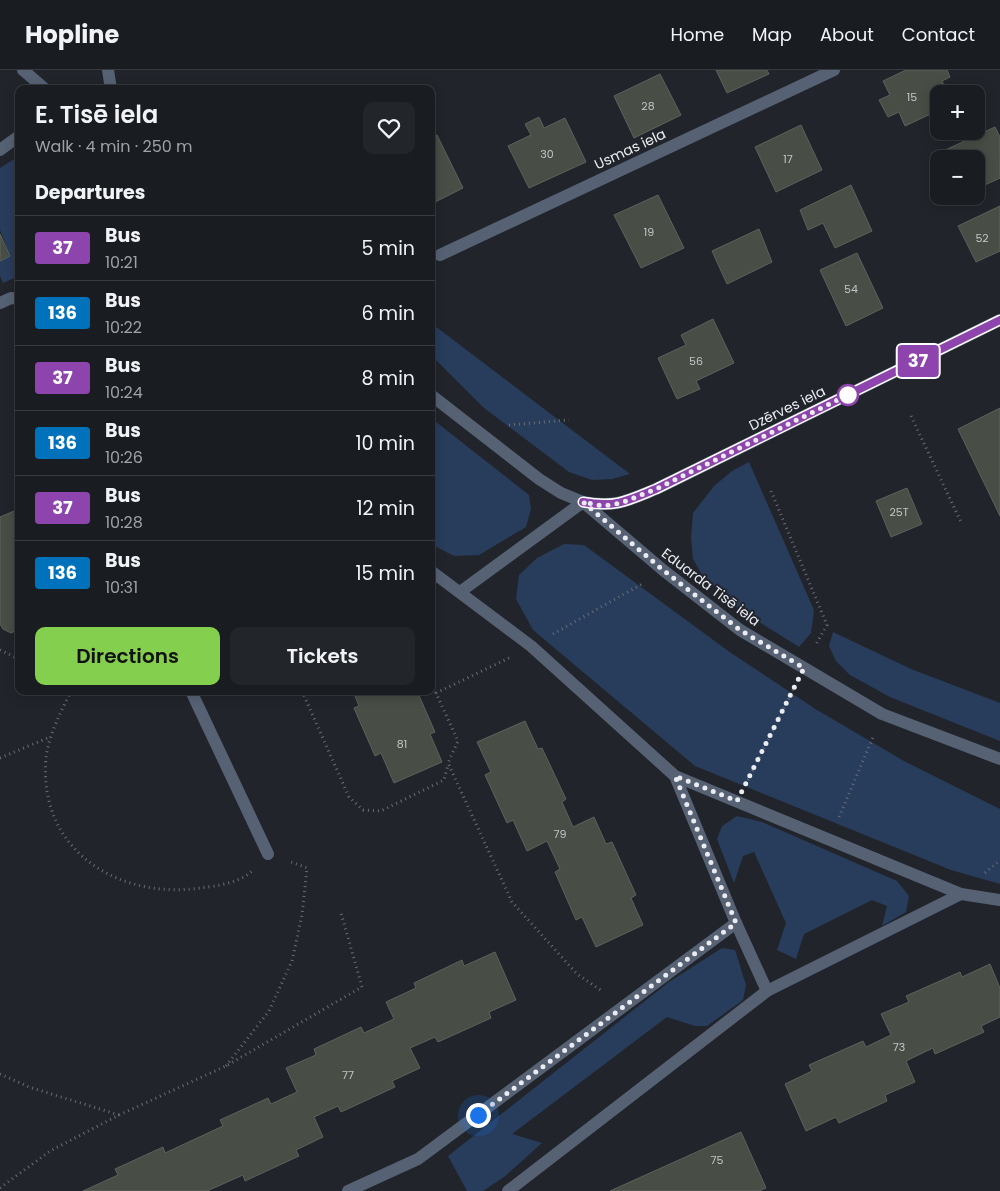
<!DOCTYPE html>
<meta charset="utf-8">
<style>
body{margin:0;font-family:Poppins,sans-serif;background:#222529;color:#f1f3f6;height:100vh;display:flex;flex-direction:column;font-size:19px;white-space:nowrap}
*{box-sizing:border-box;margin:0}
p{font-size:16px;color:#9fa1a5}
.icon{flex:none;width:28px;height:28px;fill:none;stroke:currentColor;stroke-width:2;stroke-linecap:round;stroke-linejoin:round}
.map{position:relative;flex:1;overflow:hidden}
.details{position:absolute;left:15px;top:15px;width:420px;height:610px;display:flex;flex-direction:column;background:#191c20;border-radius:10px;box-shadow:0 2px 12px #0003,0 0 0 1px #373a3e}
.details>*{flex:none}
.badge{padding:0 10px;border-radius:4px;font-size:18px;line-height:32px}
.controls{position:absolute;left:930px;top:15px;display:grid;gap:10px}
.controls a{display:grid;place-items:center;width:55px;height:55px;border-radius:10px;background:#191c20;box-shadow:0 2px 12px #0003,0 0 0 1px #373a3e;font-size:25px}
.you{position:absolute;width:25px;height:25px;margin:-12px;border:4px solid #fff;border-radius:50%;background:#1a73e8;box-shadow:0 0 0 8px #1a73e833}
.map>.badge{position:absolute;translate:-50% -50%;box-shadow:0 0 0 2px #fff}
h2{padding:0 20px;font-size:19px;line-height:45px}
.round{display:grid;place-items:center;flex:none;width:52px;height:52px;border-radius:10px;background:#222529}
.overview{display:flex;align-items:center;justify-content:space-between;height:85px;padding:0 20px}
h1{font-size:24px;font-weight:600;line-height:38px}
.cta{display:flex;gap:10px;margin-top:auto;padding:10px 20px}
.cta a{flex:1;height:58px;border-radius:10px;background:#84d04e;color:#111;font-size:20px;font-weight:600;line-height:58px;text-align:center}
.cta a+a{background:#222529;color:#f1f3f6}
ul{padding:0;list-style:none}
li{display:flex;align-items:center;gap:15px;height:65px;padding:0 20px;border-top:1px solid #373a3e}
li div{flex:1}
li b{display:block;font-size:19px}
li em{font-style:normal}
li .badge{min-width:55px;font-weight:700;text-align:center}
header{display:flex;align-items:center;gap:30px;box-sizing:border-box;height:70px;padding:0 25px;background:#191c20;border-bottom:1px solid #373a3e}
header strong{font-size:24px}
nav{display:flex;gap:28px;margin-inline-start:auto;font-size:18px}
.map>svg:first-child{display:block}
.green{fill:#283c5c}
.building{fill:#484d46;stroke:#5d625b}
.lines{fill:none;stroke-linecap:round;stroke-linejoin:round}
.path{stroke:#6a6d73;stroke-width:3;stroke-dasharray:1 4;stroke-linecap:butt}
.lane{stroke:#566274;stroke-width:12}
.street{stroke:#566274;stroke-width:12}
.line-casing{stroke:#fff;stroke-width:11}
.line{stroke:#8e44ad;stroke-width:8}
.walk{stroke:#eaecf1;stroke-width:5;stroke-dasharray:0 9}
.stop-dot{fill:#fff;stroke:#8e44ad;stroke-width:2.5}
.labels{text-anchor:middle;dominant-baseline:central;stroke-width:4;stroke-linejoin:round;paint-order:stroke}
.number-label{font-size:11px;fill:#c2c4c6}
.street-label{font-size:14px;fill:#eaecf1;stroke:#21252b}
</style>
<header>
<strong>Hopline</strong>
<nav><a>Home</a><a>Map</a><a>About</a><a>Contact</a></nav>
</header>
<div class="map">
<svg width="1000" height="1121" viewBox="0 0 1000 1121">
<rect width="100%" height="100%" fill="#21252b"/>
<g class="green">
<path d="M19,86V206L3,213L0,206V191L10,186L0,160V98Z"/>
<path d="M435,256L630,404L612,409L592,410L569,402L484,338L431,285V257Z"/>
<path d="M431,348L529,425L531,439L526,457L479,485L454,486L431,474Z"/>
<path d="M749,392L814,540L811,563L799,577L740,540L702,505L693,489L691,467L693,443L714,416L732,401Z"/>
<path d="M564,474L584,475L731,583L817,640L904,691L1000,739V814L951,800L695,696L533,560L516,529L519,505L537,488Z"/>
<path d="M833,562L911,599L1000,633V671L890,627L850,605L836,591L829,576Z"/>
<path d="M737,746L762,752L897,811L909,826L906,842L882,856L887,836L872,830L804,864L796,889L777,880L786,853L754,782L743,786L734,813L717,769L722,756Z"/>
<path d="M722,878L735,880L746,915L743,930L707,956H695L667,947L512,1064L542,1073L504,1107L483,1121H467L448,1086L669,912Z"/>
</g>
<g class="building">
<path d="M716,0H767L769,4L727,23Z"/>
<path d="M906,0H947L950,7L942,11L948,24H939V40L905,56L899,42L888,47L879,30L890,25L883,11Z"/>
<path d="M660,4L681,45L634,68L614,26Z"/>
<path d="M539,47L544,58L565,48L586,92L529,118L508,76L531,65L525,54Z"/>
<path d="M801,55L822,100L776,122L755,77Z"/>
<path d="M995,57L1000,67V108L976,119V89H944L941,82Z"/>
<path d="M437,65L463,118L431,134V68Z"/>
<path d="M851,115L872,161L835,178L823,153L808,160L800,140Z"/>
<path d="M658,125L684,178L641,198L614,145Z"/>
<path d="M1000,136V181L976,192L958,156Z"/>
<path d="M759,159L772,192L727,214L712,181Z"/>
<path d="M0,164L10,186L0,191Z"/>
<path d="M857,183L883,238L846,256L820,200Z"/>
<path d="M713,249L734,293L696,311L700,319L677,329L658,288L686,275L681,265Z"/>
<path d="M1000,338V446L958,359Z"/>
<path d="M907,418L922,454L891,467L876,431Z"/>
<path d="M19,439V559L11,563L3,559L0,554V447Z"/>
<path d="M353,621H417L435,662L430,664L442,692L394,713L381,683L375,686L354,638L359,636Z"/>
<path d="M525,651L538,679L542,678L566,729L562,732L573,757L594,747L606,774L612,772L636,825L631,828L643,855L596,877L582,847L576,850L555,802L560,799L547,771L527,781L513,750L507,753L485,705L491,702L477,672Z"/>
<path d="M495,882L516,930L489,942L491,948L438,972L435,967L410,978L420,998L392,1011L395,1017L341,1042L338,1036L314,1047L323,1067L296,1080L299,1086L245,1111L243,1105L207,1121H83L118,1105L115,1099L163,1077L165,1083L223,1056L220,1050L268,1028L271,1034L297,1022L286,998L316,985L314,979L361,957L364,963L394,949L386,932L416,918L414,913L462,890L464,896Z"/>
<path d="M990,894L1000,918V947L981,956L984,962L935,984L933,978L906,991L915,1012L885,1025L887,1031L839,1053L836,1047L806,1061L785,1014L812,1001L809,995L863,971L866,977L891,965L881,944L909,932L906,926L960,902L962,907Z"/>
<path d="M741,1062L766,1118L759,1121H610Z"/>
</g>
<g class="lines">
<g class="path">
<path d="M911,346L961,452"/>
<path d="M509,355L569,350"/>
<path d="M771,421L827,555L815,576"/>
<path d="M553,564L642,514"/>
<path d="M0,580L19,589"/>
<path d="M509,588L436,623L458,671L448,693L512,832L577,904L602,921"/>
<path d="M431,614L436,623"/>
<path d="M71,621C61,642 48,666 46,689C38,779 117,830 200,818C217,816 240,813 253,800"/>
<path d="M302,621L349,727L363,740L381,741L444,710L448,695"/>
<path d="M0,688L50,667"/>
<path d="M748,710L793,620"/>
<path d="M839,747L874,665"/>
<path d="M985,803L1000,790"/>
<path d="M226,996L269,941L292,891L302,845L307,798L291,792"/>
<path d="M0,1004L29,1017L119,1045"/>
<path d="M0,1118L50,1081L119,1045L226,996L362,917L341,843"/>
</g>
<g class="lane">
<path d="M0,80L19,66"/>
<path d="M0,233L11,228L19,229"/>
<path d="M431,501L531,576L675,706L961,824L1000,830"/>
<path d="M460,522L583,432"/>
<path d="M191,621L268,784"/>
<path d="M675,706L736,853L767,921L961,824"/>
<path d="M348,1121L418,1089L736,853"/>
<path d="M508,1121L767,921"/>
</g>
<g class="street">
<path d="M23,0L45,19"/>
<path d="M108,0L111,19"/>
<path d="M440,185L834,0"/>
<path d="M431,325L539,409L561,423L583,432L663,500L740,560L882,644L1000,689"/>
<path d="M583,432C615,438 627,431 656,419L1000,250"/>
</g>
</g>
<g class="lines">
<defs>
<path id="line" d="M583,432C615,438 627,431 656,419L1000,250"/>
</defs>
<use href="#line" class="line-casing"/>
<use href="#line" class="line"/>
<path class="walk" d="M478,1045L736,853L675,706L737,731L804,598L740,560L663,500L583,432L603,436L621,433L656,419L848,325"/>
</g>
<circle class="stop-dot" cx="848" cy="325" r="10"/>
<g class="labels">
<g class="number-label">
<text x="912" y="27">15</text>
<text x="648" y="36">28</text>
<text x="547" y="84">30</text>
<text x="788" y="89">17</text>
<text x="649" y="162">19</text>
<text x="982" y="168">52</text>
<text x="851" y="219">54</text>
<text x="696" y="291">56</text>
<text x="899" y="442">25T</text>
<text x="402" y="674">81</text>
<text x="560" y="764">79</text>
<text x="899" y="977">73</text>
<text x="348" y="1005">77</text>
<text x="717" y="1090">75</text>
</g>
<g class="street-label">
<text transform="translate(630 79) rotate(-25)">Usmas iela</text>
<text transform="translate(787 338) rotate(-26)">Dzērves iela</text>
<text transform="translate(711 517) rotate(37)">Eduarda Tisē iela</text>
</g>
</g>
</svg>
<div class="controls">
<a>+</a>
<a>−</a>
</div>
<div class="you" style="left:478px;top:1045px"></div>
<b class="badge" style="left:918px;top:291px;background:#8e44ad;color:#fff">37</b>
<section class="details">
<div class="overview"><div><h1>E. Tisē iela</h1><p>Walk · 4 min · 250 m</p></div><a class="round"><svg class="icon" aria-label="heart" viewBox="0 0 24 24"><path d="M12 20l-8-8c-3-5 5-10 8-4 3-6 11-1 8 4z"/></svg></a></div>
<h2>Departures</h2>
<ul>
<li><span class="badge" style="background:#8e44ad;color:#fff">37</span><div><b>Bus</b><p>10:21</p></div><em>5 min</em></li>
<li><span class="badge" style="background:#0072bc;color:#fff">136</span><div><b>Bus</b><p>10:22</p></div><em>6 min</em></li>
<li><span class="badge" style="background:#8e44ad;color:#fff">37</span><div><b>Bus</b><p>10:24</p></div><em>8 min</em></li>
<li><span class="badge" style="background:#0072bc;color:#fff">136</span><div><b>Bus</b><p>10:26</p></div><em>10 min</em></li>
<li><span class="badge" style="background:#8e44ad;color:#fff">37</span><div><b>Bus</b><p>10:28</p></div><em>12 min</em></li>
<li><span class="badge" style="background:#0072bc;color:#fff">136</span><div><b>Bus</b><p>10:31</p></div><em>15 min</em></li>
</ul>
<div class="cta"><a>Directions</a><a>Tickets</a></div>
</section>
</div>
